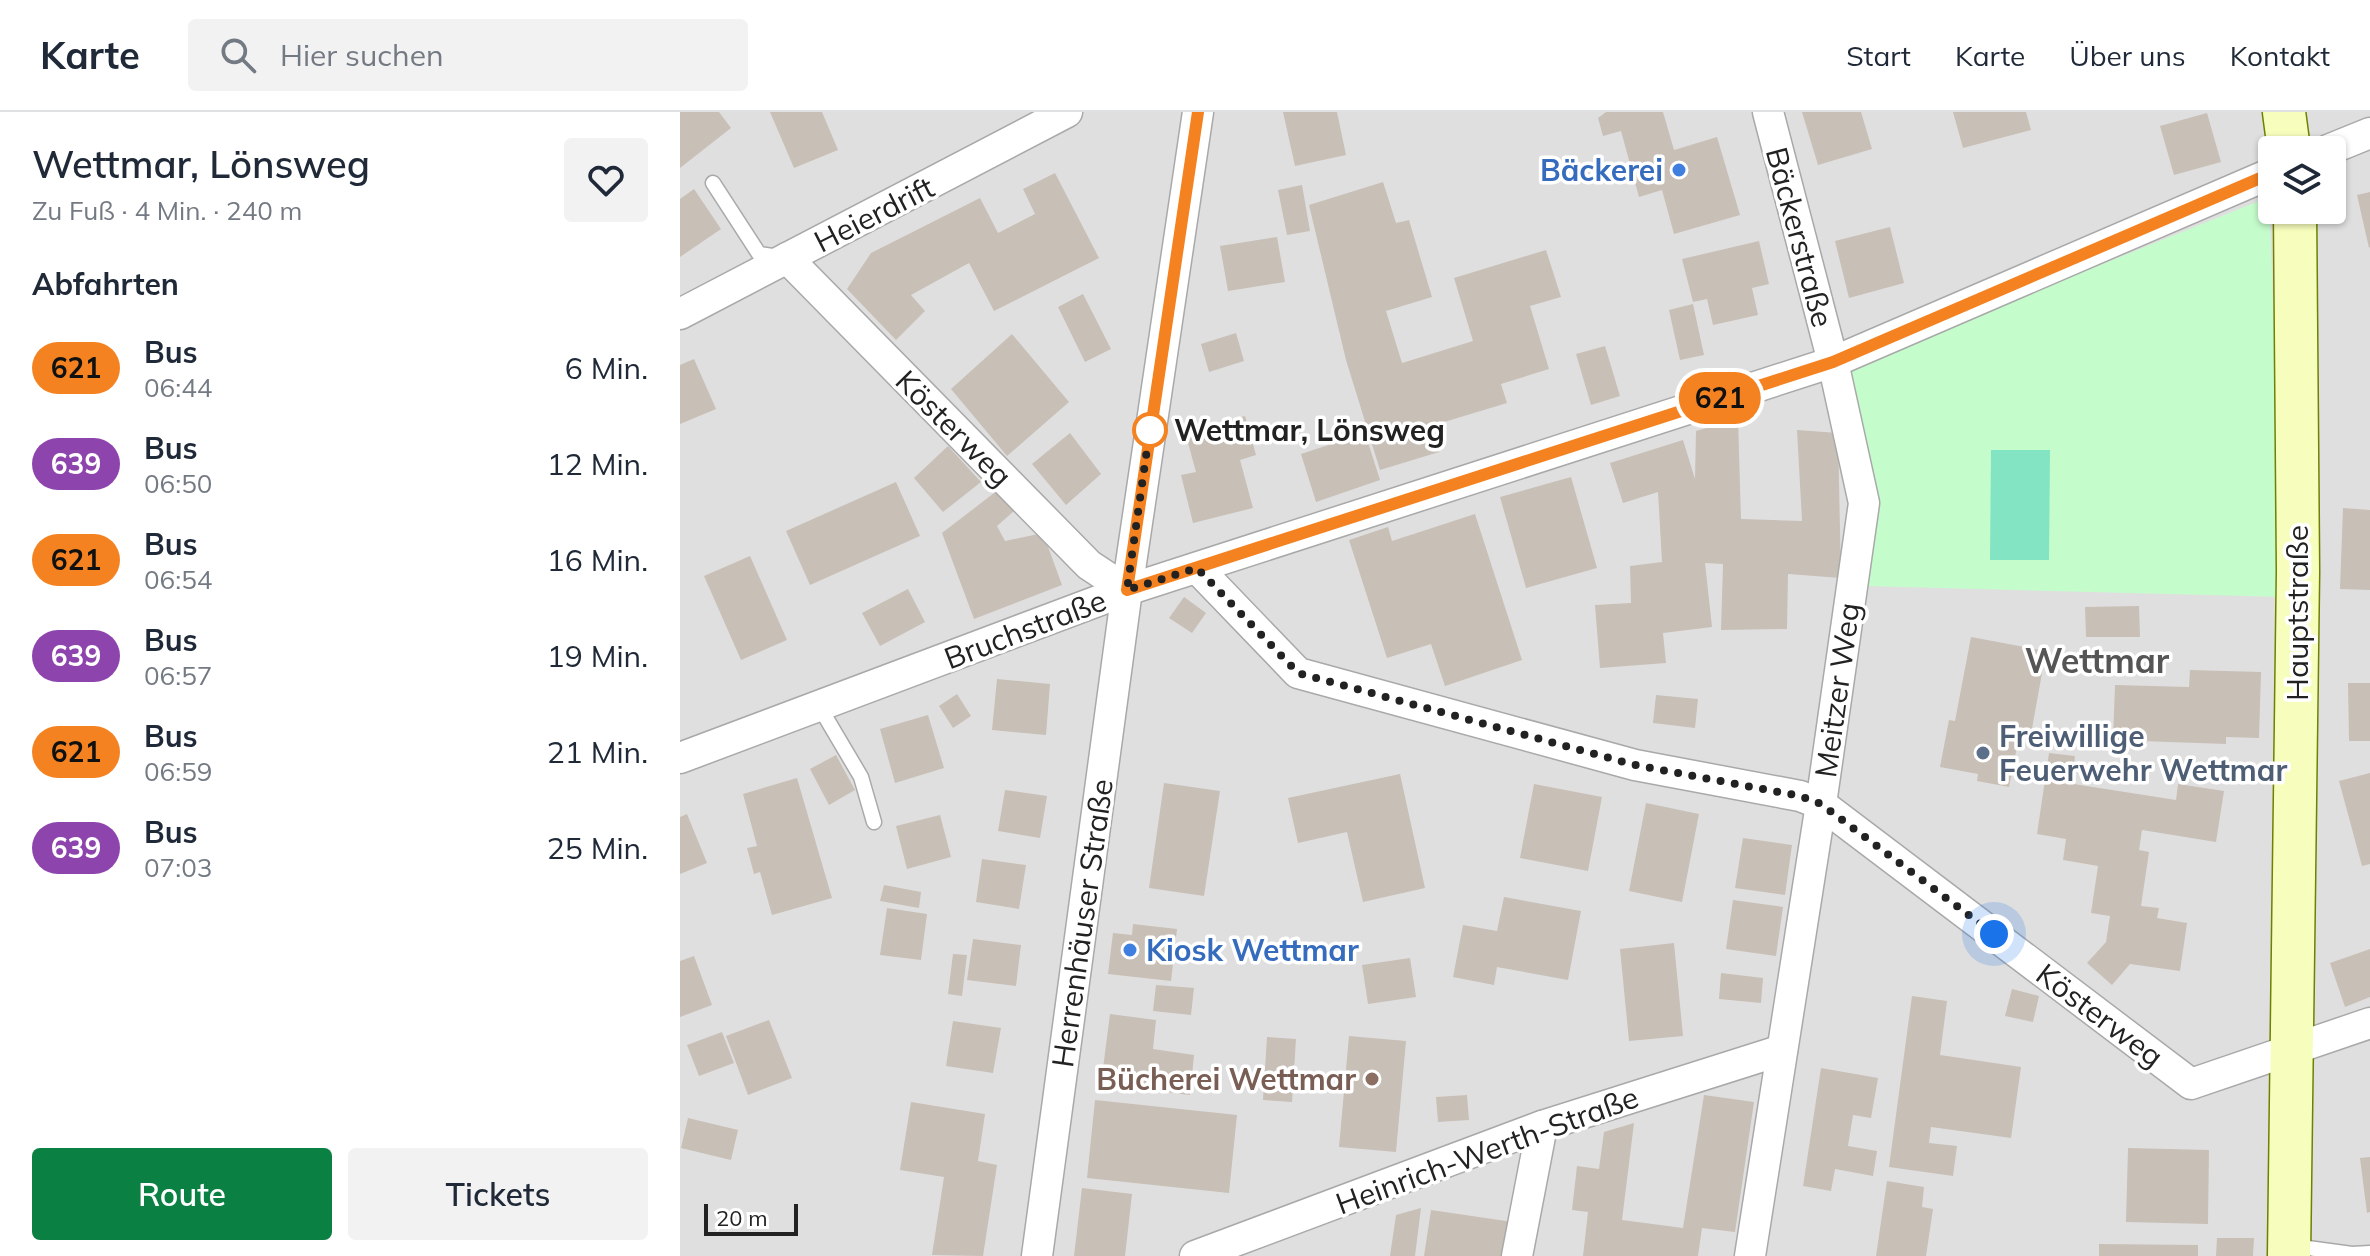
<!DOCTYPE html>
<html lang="de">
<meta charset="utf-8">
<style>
body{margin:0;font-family:Mulish,sans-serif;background:#f2f2f3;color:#1f2937;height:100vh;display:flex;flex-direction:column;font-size:30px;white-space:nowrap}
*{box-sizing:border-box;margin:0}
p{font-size:26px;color:#747a83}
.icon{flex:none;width:44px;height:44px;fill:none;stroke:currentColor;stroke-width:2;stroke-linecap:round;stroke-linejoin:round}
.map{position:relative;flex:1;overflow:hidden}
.panel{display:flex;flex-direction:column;background:#fff;width:680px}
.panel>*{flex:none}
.badge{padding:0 16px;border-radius:26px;font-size:28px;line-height:52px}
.controls{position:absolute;left:1578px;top:24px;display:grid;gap:16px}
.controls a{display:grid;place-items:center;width:88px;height:88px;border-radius:8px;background:#fff;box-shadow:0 2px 6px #0004;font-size:40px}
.scale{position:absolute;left:24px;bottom:20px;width:94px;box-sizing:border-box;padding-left:8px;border:4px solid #222;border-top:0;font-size:22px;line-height:28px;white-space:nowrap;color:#222;-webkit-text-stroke:6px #fff;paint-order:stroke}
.you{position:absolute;width:40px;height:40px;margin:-20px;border:6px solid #fff;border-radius:50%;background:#1a73e8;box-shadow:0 0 0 12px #1a73e833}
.map>.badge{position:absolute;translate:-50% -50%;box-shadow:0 0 0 4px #fff}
h2{padding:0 32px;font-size:30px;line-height:72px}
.round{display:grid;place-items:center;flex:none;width:84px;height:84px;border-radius:8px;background:#f2f2f3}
.headline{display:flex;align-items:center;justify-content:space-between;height:136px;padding:0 32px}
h1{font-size:38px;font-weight:600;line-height:60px}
.button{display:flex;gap:16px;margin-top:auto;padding:16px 32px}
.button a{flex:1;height:92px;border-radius:8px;background:#0b8043;color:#fff;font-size:32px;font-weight:600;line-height:92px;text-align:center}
.button a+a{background:#f2f2f3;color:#1f2937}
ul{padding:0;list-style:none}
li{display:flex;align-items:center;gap:24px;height:96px;padding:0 32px}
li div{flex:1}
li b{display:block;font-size:30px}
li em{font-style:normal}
li .badge{min-width:88px;font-weight:700;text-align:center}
header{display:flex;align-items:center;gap:48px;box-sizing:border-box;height:112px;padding:0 40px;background:#fff;border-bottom:2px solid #e0e1e3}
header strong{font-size:38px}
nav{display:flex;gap:44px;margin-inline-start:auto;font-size:28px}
.search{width:560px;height:72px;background:#f2f2f3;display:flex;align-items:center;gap:20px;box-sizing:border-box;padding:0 28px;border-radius:8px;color:#747a83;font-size:30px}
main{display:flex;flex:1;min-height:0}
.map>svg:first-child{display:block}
.residential{fill:#e0dfdf;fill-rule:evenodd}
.park{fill:#c5fccc}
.pitch{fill:#83e4c3}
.building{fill:#c8bfb7}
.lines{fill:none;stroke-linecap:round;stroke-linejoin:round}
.lane-casing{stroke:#a9a9a9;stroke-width:17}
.street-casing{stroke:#a9a9a9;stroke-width:33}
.secondary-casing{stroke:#6e8100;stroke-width:45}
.lane{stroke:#fff;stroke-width:14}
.street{stroke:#fff;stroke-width:30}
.secondary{stroke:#f7fdbc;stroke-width:42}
.line-casing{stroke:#fff;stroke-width:18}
.line{stroke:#f58220;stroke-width:12}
.walk{stroke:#222;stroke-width:8;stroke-dasharray:0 14.4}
.shop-dot{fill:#3f7fe0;stroke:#fff;stroke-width:3}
.stop-dot{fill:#fff;stroke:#f58220;stroke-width:4}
.service-dot{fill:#5c6f8a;stroke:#fff;stroke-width:3}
.education-dot{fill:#8d6e63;stroke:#fff;stroke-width:3}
.labels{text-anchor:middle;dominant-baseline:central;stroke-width:7;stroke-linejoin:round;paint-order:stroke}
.shop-label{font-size:30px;font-weight:bold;fill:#366cbe;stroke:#fff;text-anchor:end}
.street-label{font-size:30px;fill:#222;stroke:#fff}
.stop-label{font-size:30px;font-weight:bold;fill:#222;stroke:#fff;text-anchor:start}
.service-label{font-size:30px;font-weight:bold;fill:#4e5e75;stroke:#fff;text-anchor:start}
.education-label{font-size:30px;font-weight:bold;fill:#785e54;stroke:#fff;text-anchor:end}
.quarter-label{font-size:34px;font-weight:bold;fill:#555;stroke:#fff}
</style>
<header>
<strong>Karte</strong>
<div class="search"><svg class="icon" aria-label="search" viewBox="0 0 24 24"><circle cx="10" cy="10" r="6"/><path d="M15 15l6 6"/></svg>Hier suchen</div>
<nav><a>Start</a><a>Karte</a><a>Über uns</a><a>Kontakt</a></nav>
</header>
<main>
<section class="panel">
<div class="headline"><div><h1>Wettmar, Lönsweg</h1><p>Zu Fuß · 4 Min. · 240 m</p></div><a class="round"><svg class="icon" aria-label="heart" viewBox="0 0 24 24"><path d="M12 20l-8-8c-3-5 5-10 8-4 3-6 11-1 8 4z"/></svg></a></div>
<h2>Abfahrten</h2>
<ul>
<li><span class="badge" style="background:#f58220;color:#111">621</span><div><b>Bus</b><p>06:44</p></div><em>6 Min.</em></li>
<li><span class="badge" style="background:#8e44ad;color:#fff">639</span><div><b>Bus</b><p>06:50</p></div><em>12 Min.</em></li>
<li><span class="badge" style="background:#f58220;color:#111">621</span><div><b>Bus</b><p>06:54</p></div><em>16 Min.</em></li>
<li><span class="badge" style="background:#8e44ad;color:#fff">639</span><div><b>Bus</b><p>06:57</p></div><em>19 Min.</em></li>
<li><span class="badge" style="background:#f58220;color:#111">621</span><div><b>Bus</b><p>06:59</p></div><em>21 Min.</em></li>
<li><span class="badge" style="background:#8e44ad;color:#fff">639</span><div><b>Bus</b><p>07:03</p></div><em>25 Min.</em></li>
</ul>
<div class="button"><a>Route</a><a>Tickets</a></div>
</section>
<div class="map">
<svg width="1690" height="1144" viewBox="0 0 1690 1144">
<rect width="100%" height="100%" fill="#f2efe8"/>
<path class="residential" d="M0,0H1690V1144H0ZM1592,38H1652V98H1592Z"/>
<path class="park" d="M1589,85L1604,485L1184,474L1199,383L1164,256Z"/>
<path class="pitch" d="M1311,338H1370L1369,448H1310Z"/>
<g class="building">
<path d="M0,0H39L51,16L0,56Z"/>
<path d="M90,0H142L158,38L114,56Z"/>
<path d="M603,0H657L666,43L615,54Z"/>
<path d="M926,0H983L994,38L1037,25L1060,103L994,122L982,78L959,85L941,19L923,24L918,6Z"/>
<path d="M1122,0H1181L1192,37L1138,53Z"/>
<path d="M1273,0H1346L1351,18L1283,36Z"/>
<path d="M1527,1L1541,50L1494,63L1480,14Z"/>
<path d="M375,61L419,146L314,199L289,151L231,183L245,199L216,228L167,177L191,141L300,86L318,121L355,102L343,77Z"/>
<path d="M703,70L716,111L729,108L752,185L706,199L722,251L793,229L774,166L866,138L881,185L850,194L869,257L821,272L827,291L751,314L759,340L700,358L666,248L629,93Z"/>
<path d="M622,73L630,119L607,123L598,78Z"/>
<path d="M14,77L41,117L0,145V87Z"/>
<path d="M1690,80V135L1689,136L1677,83Z"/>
<path d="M1210,115L1224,171L1169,186L1155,129Z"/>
<path d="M597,125L605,170L548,179L540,134Z"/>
<path d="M1079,129L1089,172L1072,176L1078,203L1033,213L1027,187L1013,190L1002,147Z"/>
<path d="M403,182L431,237L405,250L378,195Z"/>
<path d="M1013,192L1024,243L1000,248L989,198Z"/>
<path d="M556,221L564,249L529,260L521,232Z"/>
<path d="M332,222L389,290L327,344L271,277Z"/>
<path d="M925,234L940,284L911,293L896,242Z"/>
<path d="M14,247L36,297L0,312V253Z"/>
<path d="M565,304L576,343L560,348L573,396L513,411L501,363L516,360L505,320Z"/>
<path d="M1058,307L1061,407L1122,409L1117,318L1158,321L1161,466L1108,462L1107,517L1041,518L1043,452L1025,451L1032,515L983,521L986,551L920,556L915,493L951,491L950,454L982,450L978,380L943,391L930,351L1003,328L1015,367L1016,319Z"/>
<path d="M390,321L421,362L386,393L352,352Z"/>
<path d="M685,321L700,368L636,390L621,342Z"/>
<path d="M268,334L301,370L263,400L234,366Z"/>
<path d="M891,365L917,456L846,476L820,385Z"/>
<path d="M216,370L240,424L130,473L106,419Z"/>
<path d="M318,378L334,399L317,414L325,429L363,421L382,473L294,507L262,421Z"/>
<path d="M1663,396L1690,398V478L1660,477Z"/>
<path d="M795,402L842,548L765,574L751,532L707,546L669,428L708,415L712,429Z"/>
<path d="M70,444L107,528L61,548L24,464Z"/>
<path d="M228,477L245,510L200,534L182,501Z"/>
<path d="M504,485L526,501L512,521L489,506Z"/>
<path d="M1459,494L1460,525H1406L1405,495Z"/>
<path d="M1291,525L1366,539L1351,622L1340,620L1329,675L1297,669L1298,662L1260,655L1269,608L1275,609Z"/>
<path d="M1510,558L1581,560L1579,626L1546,625V632L1433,628L1435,573L1509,575Z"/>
<path d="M317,567L370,572L366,623L312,618Z"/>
<path d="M1668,571H1690V629H1669Z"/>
<path d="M277,582L291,604L273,616L259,594Z"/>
<path d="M976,583L1018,587L1015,616L973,611Z"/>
<path d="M248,603L264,656L215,671L200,617Z"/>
<path d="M1369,641L1395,644L1392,670H1381L1496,688L1498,672L1544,679L1536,730L1462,718L1459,738L1469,740L1461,794L1479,796L1477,806L1507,811L1500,859L1450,852L1432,873L1407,851L1426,830L1430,804L1411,801L1418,754L1383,748L1386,727L1357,722Z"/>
<path d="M156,643L175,678L149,693L130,657Z"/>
<path d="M1690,661V752L1682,754L1659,669Z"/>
<path d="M720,662L745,776L683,790L667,720L618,731L608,686Z"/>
<path d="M117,666L152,786L92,803L80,760L74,762L67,736L77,734L63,682Z"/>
<path d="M484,671L540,679L524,784L469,776Z"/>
<path d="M854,672L922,685L908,759L840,746Z"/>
<path d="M325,678L367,684L360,726L318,719Z"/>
<path d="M966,691L1019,702L1002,790L949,779Z"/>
<path d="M7,702L27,751L0,762V705Z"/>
<path d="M260,703L271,745L227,757L216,714Z"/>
<path d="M1063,726L1112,733L1105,783L1055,776Z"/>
<path d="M302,747L346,753L339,797L296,790Z"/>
<path d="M204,773L241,780L239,796L200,789Z"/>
<path d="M824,785L901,799L888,868L817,855L814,873L773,865L783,813L817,819Z"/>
<path d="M1053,788L1103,795L1096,844L1046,837Z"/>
<path d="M207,796L247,802L241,848L200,843Z"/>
<path d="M453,812L497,817L491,869L428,862L433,821L452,823Z"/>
<path d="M293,827L341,833L336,874L287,868Z"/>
<path d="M994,831L1003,924L949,929L940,837Z"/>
<path d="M1690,837V885L1665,895L1650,851Z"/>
<path d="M273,842L287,843L282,884L268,882Z"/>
<path d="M14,844L32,893L0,905V849Z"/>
<path d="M730,846L736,885L688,892L682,853Z"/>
<path d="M1041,861L1083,866L1081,891L1039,887Z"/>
<path d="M476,873L514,876L511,903L473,899Z"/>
<path d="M1332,877L1359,884L1353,910L1325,904Z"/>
<path d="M1232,884L1267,889L1260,943L1341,955L1331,1026L1251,1015L1249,1031L1277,1034L1273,1064L1209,1055Z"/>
<path d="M430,902L476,908L473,937L514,943L510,983L421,972Z"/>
<path d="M89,908L112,966L68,983L46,924Z"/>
<path d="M273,909L321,916L313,961L266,954Z"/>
<path d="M42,920L54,951L19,964L7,933Z"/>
<path d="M669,924L726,929L716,1040L659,1035Z"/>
<path d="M587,925L616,927L612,990L583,988Z"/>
<path d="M1141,956L1198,966L1191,1006L1173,1003L1168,1034L1197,1039L1193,1064L1155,1057L1151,1079L1123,1074Z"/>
<path d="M787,983L789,1008L758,1010L756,985Z"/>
<path d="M1024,983L1074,990L1055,1120L1022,1116L1018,1144H903L908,1100L892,1098L897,1054L919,1057L924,1020L954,1011L942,1108L1003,1116Z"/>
<path d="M415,988L557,1003L549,1081L407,1066Z"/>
<path d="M231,990L305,1002L298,1049L317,1053L303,1144L252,1143L264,1065L220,1058Z"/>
<path d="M8,1006L58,1018L51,1048L1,1036Z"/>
<path d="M1448,1036L1529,1038L1528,1112L1446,1110Z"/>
<path d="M1690,1045V1100L1687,1101L1680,1046Z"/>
<path d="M1207,1069L1244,1075L1242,1095L1253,1097L1246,1144H1196Z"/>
<path d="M402,1076L452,1082L445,1144H394Z"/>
<path d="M741,1096L735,1144H710L716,1103Z"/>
<path d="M751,1098L833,1110L828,1144H744Z"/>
<path d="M1537,1126H1574L1573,1144H1536Z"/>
<path d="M1419,1132L1518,1133V1144H1419Z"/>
</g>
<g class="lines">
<defs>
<g id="lane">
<path d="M33,71L79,142L99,145"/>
<path d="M139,594L181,665L194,710"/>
<path d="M1613,1134L1672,1142L1690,1141"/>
</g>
<g id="street">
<path d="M1648,38L1690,21"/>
<path d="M107,146L409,453L447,478"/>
<path d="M0,202L387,0"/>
<path d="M517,456L618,561L955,653L1120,684L1141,692L1511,972L1690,911"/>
<path d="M0,646L447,478L1153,250L1592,61"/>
<path d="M357,1144L447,478L518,0"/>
<path d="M515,1144L862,1014L1102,938"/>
<path d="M837,1144L862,1014"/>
<path d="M1070,1144L1141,692L1184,391L1153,250L1088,0"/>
</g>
<g id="secondary">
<path d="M1604,0L1609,38"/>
<path d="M1609,1144L1618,459L1615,98"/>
</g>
</defs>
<use href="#lane" class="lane-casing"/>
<use href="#street" class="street-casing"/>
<use href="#secondary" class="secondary-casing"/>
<use href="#lane" class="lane"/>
<use href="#street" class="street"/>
<use href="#secondary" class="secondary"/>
</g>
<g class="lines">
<defs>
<path id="line" d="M518,0L447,478L1153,250L1592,61"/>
</defs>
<use href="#line" class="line-casing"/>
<use href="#line" class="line"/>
<path class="walk" d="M470,318L471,309L447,478L517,456L618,561L955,653L1120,684L1141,692L1314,822"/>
</g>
<g class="shop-dot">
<circle cx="999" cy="58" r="8"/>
<circle cx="450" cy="838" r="8"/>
</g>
<circle class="stop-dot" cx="470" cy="318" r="16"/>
<circle class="service-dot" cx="1303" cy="641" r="8"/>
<circle class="education-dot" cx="692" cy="967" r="8"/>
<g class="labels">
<g class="shop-label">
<text x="983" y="58">Bäckerei</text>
<text x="466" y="838" text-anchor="start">Kiosk Wettmar</text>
</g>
<g class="street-label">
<text transform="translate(194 102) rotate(-27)">Heierdrift</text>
<text transform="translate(1120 125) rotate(75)">Bäckerstraße</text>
<text transform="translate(274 316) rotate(45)">Kösterweg</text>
<text transform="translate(1617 501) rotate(-90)">Hauptstraße</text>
<text transform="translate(345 517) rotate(-21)">Bruchstraße</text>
<text transform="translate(1157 578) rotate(-82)">Meitzer Weg</text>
<text transform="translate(402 811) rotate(-82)">Herrenhäuser Straße</text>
<text transform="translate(1420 903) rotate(37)">Kösterweg</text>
<text transform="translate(807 1038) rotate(-20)">Heinrich-Werth-Straße</text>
</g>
<g class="stop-label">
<text x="494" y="318">Wettmar, Lönsweg</text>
</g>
<g class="service-label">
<text x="1319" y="624">Freiwillige<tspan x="1319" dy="34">Feuerwehr Wettmar</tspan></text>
</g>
<g class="education-label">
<text x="676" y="967">Bücherei Wettmar</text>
</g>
<g class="quarter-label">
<text x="1417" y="548">Wettmar</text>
</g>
</g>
</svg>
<div class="controls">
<a><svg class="icon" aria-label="layers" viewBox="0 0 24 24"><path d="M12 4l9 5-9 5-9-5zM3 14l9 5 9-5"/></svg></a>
</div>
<div class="scale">20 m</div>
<div class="you" style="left:1314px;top:822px"></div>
<b class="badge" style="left:1040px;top:286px;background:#f58220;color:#111">621</b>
</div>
</main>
